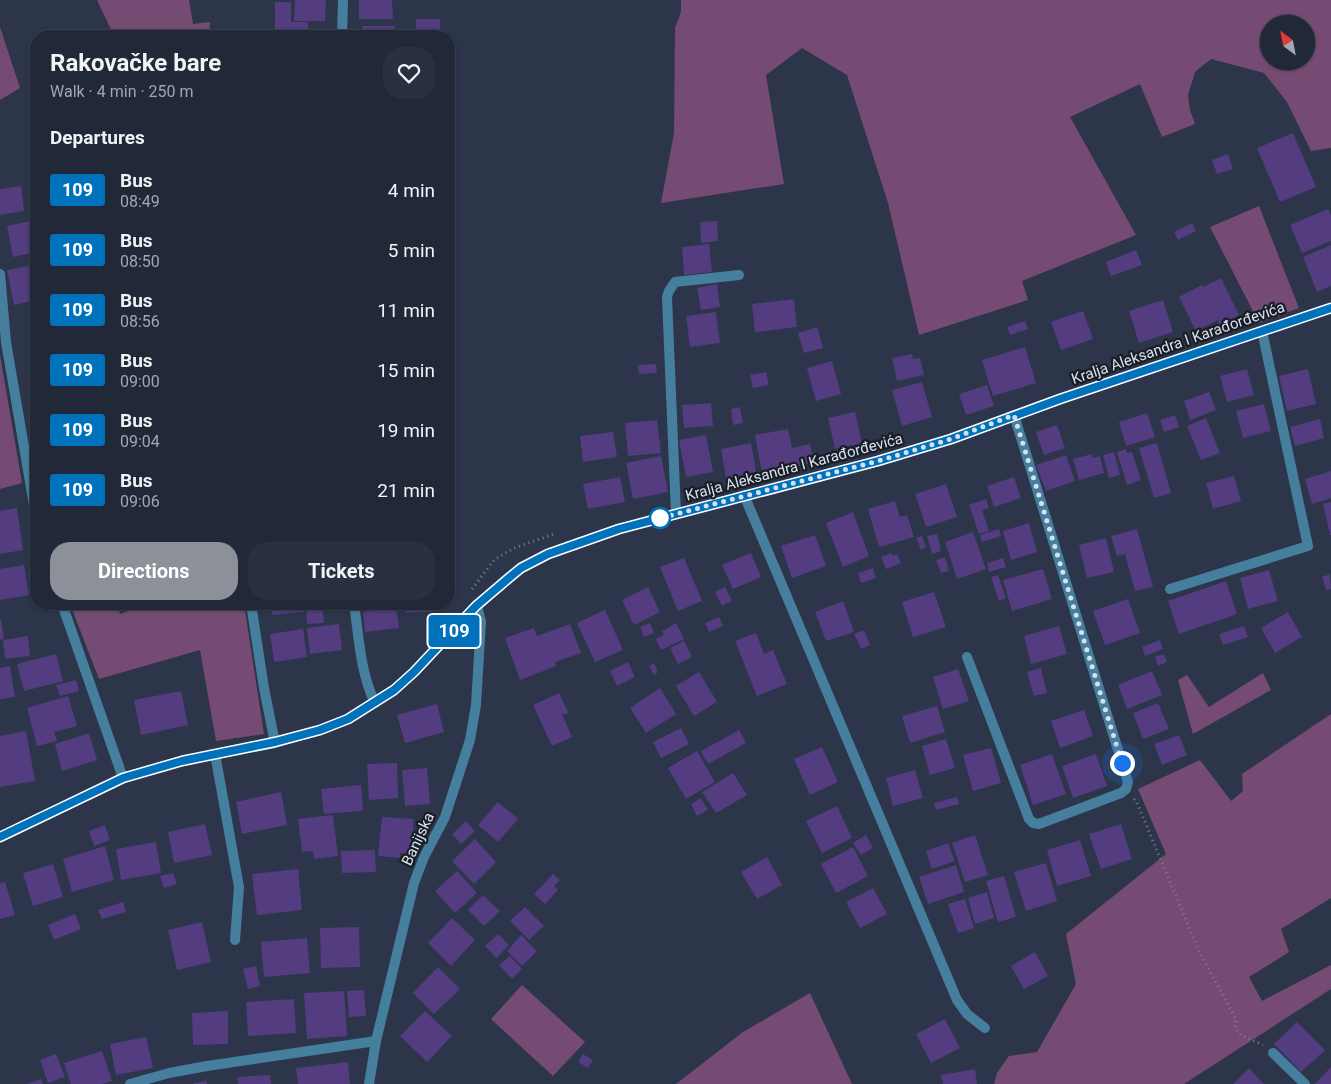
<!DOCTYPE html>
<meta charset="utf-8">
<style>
body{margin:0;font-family:Roboto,sans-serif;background:#293040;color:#f1f3f6;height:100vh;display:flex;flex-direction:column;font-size:19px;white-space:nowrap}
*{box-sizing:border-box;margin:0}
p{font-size:16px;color:#a2a6ae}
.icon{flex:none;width:28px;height:28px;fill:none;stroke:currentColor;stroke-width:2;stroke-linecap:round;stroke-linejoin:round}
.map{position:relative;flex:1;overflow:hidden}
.details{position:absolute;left:30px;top:30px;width:425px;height:580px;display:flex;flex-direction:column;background:#212838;border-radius:20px;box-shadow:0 1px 4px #0004,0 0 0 1px #3e4453}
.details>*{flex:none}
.badge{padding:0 10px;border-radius:4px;font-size:18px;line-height:32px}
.needle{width:32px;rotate:328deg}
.buttons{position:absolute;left:1260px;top:15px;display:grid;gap:10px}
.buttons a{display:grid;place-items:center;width:55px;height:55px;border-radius:50%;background:#212838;box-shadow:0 1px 4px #0004,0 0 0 1px #3e4453;font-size:25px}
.you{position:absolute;width:25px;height:25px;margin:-12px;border:4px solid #fff;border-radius:50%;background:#1a73e8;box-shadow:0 0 0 8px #1a73e833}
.map>.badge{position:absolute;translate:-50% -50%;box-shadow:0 0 0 2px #fff}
h2{padding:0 20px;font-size:19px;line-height:45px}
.round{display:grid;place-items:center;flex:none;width:52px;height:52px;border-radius:20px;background:#293040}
.summary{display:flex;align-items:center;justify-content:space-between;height:85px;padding:0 20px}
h1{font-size:24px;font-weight:700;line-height:38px}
.action{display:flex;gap:10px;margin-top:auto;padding:10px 20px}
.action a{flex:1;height:58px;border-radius:20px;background:#8c9099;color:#fff;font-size:20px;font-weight:700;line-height:58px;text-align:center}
.action a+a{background:#293040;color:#f1f3f6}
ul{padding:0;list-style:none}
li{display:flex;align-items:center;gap:15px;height:60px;padding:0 20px}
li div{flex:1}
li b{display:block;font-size:19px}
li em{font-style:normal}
li .badge{min-width:55px;font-weight:700;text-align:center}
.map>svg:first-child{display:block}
.green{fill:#754b73;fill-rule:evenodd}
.building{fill:#533c80}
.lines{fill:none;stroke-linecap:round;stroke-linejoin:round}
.path{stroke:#788091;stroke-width:3;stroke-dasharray:1 4;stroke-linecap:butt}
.minor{stroke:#467f9e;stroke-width:10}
.tertiary{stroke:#467f9e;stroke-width:10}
.line-casing{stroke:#fff;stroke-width:11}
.line{stroke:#0072bc;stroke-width:8}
.walk{stroke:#d9e0ed;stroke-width:5;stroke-dasharray:0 9}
.stop-dot{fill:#fff;stroke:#0072bc;stroke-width:2.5}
.labels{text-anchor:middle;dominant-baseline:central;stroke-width:4.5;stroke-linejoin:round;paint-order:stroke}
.street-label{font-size:15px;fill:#d9e0ed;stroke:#181d26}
</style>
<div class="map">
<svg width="1331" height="1084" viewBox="0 0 1331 1084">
<rect width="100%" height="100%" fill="#2c354a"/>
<g class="green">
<path d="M97,0H189L193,24L210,22L209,36H114Z"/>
<path d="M681,0H1331V148L1311,151L1287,102L1264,73L1211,59L1195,72L1188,95L1190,110L1195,124L1162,137L1140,84L1070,117L1136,235L1022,281L1028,300L919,335L888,203L847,75L802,48L766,75L784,184L661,203L674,133L675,28L681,12ZM1269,24H1306V61H1269Z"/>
<path d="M0,27L20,88L0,100Z"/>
<path d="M1259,206L1299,308L1259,323L1210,227Z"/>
<path d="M0,355L22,483L0,489Z"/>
<path d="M70,604H118L120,614L147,604H244L264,734L216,741L200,650L99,679Z"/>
<path d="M1263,673L1271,690L1193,734L1178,680L1187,675L1209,707Z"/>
<path d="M1331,714V898L1281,929L1289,952L1249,977L1262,1001L1331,965V989L1184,1084H994L997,1073L1009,1056L1037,1052L1076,984L1066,934L1166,854L1138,789L1200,760L1231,801L1243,791L1242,774Z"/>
<path d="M522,985L585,1042L553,1076L491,1019Z"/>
<path d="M810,993L852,1084H676L743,1032Z"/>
</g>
<g class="building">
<path d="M295,0H326L325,21H294Z"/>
<path d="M359,0H392L393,19H359Z"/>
<path d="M275,2H291V22H308V36H275Z"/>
<rect x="416" y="19" width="24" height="17"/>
<rect x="362" y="26" width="33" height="10"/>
<path d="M1293,133L1316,187L1280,202L1257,148Z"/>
<path d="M1228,154L1233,169L1217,174L1212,160Z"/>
<path d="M21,186L24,211L0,215V189Z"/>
<path d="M1328,209L1331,215V241L1302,253L1290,225Z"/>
<path d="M36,220V252L13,257L7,226Z"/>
<path d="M717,221L718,241L701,243L700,222Z"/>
<path d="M1192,223L1196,231L1178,240L1174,232Z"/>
<path d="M709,244L712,272L684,275L682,247Z"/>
<path d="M1331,245V286L1317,292L1303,257Z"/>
<path d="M1136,250L1142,265L1111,276L1106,262Z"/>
<path d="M34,265L36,277V300L14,305L7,270Z"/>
<path d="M1221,278L1239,315L1219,326L1218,320L1196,331L1179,297L1202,285L1203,287Z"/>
<path d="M717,284L720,307L701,310L697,288Z"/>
<path d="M794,299L797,327L755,332L752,304Z"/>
<path d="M1163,300L1173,332L1139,343L1129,311Z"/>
<path d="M1083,311L1093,339L1061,350L1051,322Z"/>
<path d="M716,312L720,343L690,347L686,316Z"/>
<path d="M1025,321L1028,329L1010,335L1007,327Z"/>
<path d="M817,327L823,348L804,353L798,333Z"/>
<path d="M1025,347L1036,383L993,396L982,360Z"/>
<path d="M912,354L913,359L920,358L924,375L897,381L892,358Z"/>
<path d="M832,361L841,394L816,401L807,368Z"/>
<path d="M656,364L657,373L639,374L638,365Z"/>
<path d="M1247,369L1254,395L1227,402L1220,376Z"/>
<path d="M1308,369L1316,404L1287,411L1279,376Z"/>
<path d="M766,372L769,385L753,388L750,375Z"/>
<path d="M922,382L932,417L902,426L892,390Z"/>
<path d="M987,385L994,406L966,415L959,394Z"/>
<path d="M1209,392L1216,410L1190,420L1184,401Z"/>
<path d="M711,403L713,426L684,428L682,405Z"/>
<path d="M1264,404L1271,431L1243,438L1236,411Z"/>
<path d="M740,407L743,423L733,425L731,409Z"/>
<path d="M855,412L862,443L835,449L828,418Z"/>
<path d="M1147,413L1155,437L1126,446L1119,422Z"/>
<path d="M1175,415L1179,427L1164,432L1160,420Z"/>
<path d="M1206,418L1220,453L1201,460L1187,426Z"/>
<path d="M1320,419L1324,438L1295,446L1290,427Z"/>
<path d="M657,420L661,453L628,456L625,423Z"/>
<path d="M1057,425L1065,448L1044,455L1036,432Z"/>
<path d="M788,429L792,448L810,444L814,463L762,473L755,435Z"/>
<path d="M613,432L617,457L583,462L580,436Z"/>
<path d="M706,435L713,472L686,477L679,440Z"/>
<path d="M751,443L756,472L726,478L721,449Z"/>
<path d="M1157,443L1171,493L1154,498L1139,448Z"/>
<path d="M1126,449L1127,453L1132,452L1141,480L1127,485L1117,452Z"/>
<path d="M1114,452L1120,475L1109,478L1103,455Z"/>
<path d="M1092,454L1093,458L1100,456L1104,473L1079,480L1073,459Z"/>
<path d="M1066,455L1075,481L1046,491L1036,465Z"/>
<path d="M661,456L668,492L633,499L626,463Z"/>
<path d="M1331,471V498L1312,504L1305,479Z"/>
<path d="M1234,476L1241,501L1213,509L1206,483Z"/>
<path d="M620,477L625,502L588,509L583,484Z"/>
<path d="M1014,477L1021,498L994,507L987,486Z"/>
<path d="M946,484L957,517L926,527L915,494Z"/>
<path d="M986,499L989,508L982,510L989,531L979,534L969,505Z"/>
<path d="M895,501L900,517L907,515L914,537L879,547L868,509Z"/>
<path d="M1331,502V535H1330L1323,504Z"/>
<path d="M17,508L23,550L0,554V511Z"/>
<path d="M853,512L869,556L843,567L826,523Z"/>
<path d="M1029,523L1037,552L1011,560L1003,531Z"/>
<path d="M999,529L1001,536L982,542L980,535Z"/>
<path d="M1137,529L1153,587L1135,591L1125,554L1117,556L1111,536Z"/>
<path d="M973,532L986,569L957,579L945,542Z"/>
<path d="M937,534L941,551L932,554L927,536Z"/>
<path d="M815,535L826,566L792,578L781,546Z"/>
<path d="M922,536L926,547L921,550L916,538Z"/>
<path d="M1106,538L1114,572L1087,578L1079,545Z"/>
<path d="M751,553L761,577L733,589L722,565Z"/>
<path d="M891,553L893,556L897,554L901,563L886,569L881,557Z"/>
<path d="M945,557L949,571L941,573L936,560Z"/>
<path d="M684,558L702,601L678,611L660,567Z"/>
<path d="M1003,558L1006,567L989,572L987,563Z"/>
<path d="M24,565L29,595L0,600V569Z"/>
<path d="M873,568L876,578L861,583L858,573Z"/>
<path d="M1043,569L1052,599L1012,611L1003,580Z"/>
<path d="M1269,570L1278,601L1248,609L1240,578Z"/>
<path d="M1330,574L1331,589L1326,590L1322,577Z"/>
<path d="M998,575L1006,598L999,601L991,577Z"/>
<path d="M1226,581L1237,614L1179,634L1168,601Z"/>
<path d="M648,587L660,612L634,625L622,600Z"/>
<path d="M725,587L732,601L722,606L715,592Z"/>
<path d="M934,592L946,627L913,637L902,602Z"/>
<path d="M1128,599L1140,633L1105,645L1093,611Z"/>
<path d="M843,601L854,632L826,641L815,612Z"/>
<path d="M271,604H303L304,612L272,615Z"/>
<path d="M306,604H322L324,623L307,624Z"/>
<path d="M404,604H437L438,611L405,613Z"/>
<path d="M396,608L399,628L365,632L363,612Z"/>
<path d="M605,610L623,650L595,662L577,623Z"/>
<path d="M1288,612L1302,637L1275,653L1261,628Z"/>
<path d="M719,617L723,626L709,632L705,623Z"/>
<path d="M1,619L4,639L0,640V620Z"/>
<path d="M650,623L654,633L644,637L640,627Z"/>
<path d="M676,623L684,639L661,650L656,639L664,635L662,631Z"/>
<path d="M339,624L342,650L310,654L307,628Z"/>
<path d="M570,624L581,653L555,662L556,666L520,680L505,638L534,628L537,636Z"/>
<path d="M1059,626L1067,654L1031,664L1024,636Z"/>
<path d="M1244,626L1248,637L1223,645L1219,634Z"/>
<path d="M303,629L307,657L274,662L270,634Z"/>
<path d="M864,630L870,645L861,649L854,634Z"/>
<path d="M756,633L764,654L773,650L787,684L757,696L735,641Z"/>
<path d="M28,636L30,656L5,659L3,640Z"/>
<path d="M1160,640L1163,649L1145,656L1142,647Z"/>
<path d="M684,641L692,657L678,664L670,648Z"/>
<path d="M56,654L63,681L24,691L17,664Z"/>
<path d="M1164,654L1167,662L1158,666L1155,657Z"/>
<path d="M628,662L635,677L617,686L610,671Z"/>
<path d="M654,663L658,672L654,675L649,666Z"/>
<path d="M10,666L15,697L0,699V668Z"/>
<path d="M1041,668L1047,693L1034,696L1027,672Z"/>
<path d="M958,669L969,701L943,709L933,677Z"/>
<path d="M1152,671L1162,695L1127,709L1118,685Z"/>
<path d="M699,672L717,702L694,716L676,686Z"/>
<path d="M76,680L79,691L60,696L56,685Z"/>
<path d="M660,688L676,714L646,733L630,708Z"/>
<path d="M181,691L188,725L141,735L134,700Z"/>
<path d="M559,693L569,714H562L572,737L552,746L533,705Z"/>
<path d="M68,696L77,726L54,732L57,741L37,746L27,708Z"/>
<path d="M1158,703L1169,729L1143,739L1133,713Z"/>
<path d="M437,704L444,732L405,743L397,715Z"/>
<path d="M937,706L945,732L910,743L902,716Z"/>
<path d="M1084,710L1093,736L1060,748L1051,721Z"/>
<path d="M681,728L689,744L661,758L653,742Z"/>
<path d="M739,730L746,743L708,764L701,751Z"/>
<path d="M26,731L35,781L0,787V736Z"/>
<path d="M89,733L97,760L62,771L55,744Z"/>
<path d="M1179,735L1187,755L1162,765L1154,744Z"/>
<path d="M946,739L955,768L930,775L922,746Z"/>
<path d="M822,747L838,782L810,795L794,759Z"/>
<path d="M991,748L1001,783L973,791L963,755Z"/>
<path d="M697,751L715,782L686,799L668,768Z"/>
<path d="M1052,754L1066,794L1033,805L1020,765Z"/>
<path d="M1096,754L1107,786L1073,798L1062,766Z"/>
<path d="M397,763L398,798L369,800L367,764Z"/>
<path d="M427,768L430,804L405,806L402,770Z"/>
<path d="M915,770L923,798L893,806L886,778Z"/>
<path d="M733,773L747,795L716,813L702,792Z"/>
<path d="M361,785L363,811L324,814L321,789Z"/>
<path d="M281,792L287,825L242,834L236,802Z"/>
<path d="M957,797L959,804L936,810L934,803Z"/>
<path d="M701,798L708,810L697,816L691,804Z"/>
<path d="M498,802L518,819L498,842L478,825Z"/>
<path d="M837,806L852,838L822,853L806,821Z"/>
<path d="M333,815L338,856L314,859L313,851L302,852L298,819Z"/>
<path d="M382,817L414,819L411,854L400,853V858L378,856Z"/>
<path d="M466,821L475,831L461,844L452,834Z"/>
<path d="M205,824L212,855L174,863L168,832Z"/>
<path d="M1121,824L1132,859L1101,869L1089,834Z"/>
<path d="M105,825L110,840L94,846L89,831Z"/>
<path d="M866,835L873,848L861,855L853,843Z"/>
<path d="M975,835L988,875L965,882L952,843Z"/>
<path d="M475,839L496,862L474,884L452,861Z"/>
<path d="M1080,840L1091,876L1057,886L1047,850Z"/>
<path d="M156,842L161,873L121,880L116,849Z"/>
<path d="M948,843L955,861L932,869L926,851Z"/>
<path d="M105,846L114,880L72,892L63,859Z"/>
<path d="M853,847L868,876L836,893L821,864Z"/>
<path d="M375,850L376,872L342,873L341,851Z"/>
<path d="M767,857L782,885L757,899L741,872Z"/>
<path d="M1046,863L1057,901L1026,911L1014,872Z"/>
<path d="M53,864L63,897L33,906L23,873Z"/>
<path d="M956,865L964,892L928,904L919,877Z"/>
<path d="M298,869L302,910L257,915L252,874Z"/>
<path d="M457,871L477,893L455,913L435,891Z"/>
<path d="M173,873L177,884L164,888L160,876Z"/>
<path d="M553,874L560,880L554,886L558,890L545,904L534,894Z"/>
<path d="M1004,876L1016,917L998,922L986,881Z"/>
<path d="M5,882L15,915L0,919V883Z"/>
<path d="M873,888L887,914L860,928L846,902Z"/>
<path d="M987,892L994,918L975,924L968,898Z"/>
<path d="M483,895L500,911L484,926L468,910Z"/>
<path d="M965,899L974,928L958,933L948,904Z"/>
<path d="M123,902L126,912L102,919L98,910Z"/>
<path d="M525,907L544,926L529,940L510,921Z"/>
<path d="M75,914L81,929L54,940L48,925Z"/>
<path d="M452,918L475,940L451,966L428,943Z"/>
<path d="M202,922L211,962L177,970L168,930Z"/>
<path d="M359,927L360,967L321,968L320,928Z"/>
<path d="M498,934L509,945L496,958L485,946Z"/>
<path d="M521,935L537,951L522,966L507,951Z"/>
<path d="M307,938L310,973L264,977L261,942Z"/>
<path d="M1035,952L1048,976L1024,989L1011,966Z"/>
<path d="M510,956L522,969L512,979L499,965Z"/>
<path d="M256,966L260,986L248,989L243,969Z"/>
<path d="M438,967L460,989L434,1014L413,993Z"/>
<path d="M364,990L366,1016L349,1017L347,991Z"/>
<path d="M344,991L347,1036L307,1039L304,993Z"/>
<path d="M294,999L296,1033L248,1036L246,1002Z"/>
<path d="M228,1011V1044L193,1045L192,1013Z"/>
<path d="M425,1011L452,1036L427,1062L400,1036Z"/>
<path d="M945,1019L960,1048L931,1063L916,1034Z"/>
<path d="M1297,1022L1325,1050L1301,1072L1274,1044Z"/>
<path d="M146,1037L153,1068L116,1075L110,1044Z"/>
<path d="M102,1051L112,1081L102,1084H71L64,1063Z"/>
<path d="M56,1054L65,1077L48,1083L40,1060Z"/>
<path d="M583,1054L593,1060L588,1068L578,1062Z"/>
<path d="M348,1062L350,1084H298L296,1068Z"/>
<path d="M1331,1067V1084H1315Z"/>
<path d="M1249,1068L1264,1084H1233Z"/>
<path d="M975,1069L977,1084H943L941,1075Z"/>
<path d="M270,1075L271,1084H238L237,1077Z"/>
<path d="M41,1079L43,1084H27Z"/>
<path d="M207,1081V1084H194V1083Z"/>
</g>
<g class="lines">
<g class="path">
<path d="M472,589L494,560L514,548L554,534"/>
<path d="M1134,799L1137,803L1199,951L1236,1019L1235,1029L1241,1035L1263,1045"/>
</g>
<g class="minor">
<path d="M342,36L343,0"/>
<path d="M0,274L6,342L36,517"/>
<path d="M744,495L957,1000L967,1014L985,1028"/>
<path d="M676,514L667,297L669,291L675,282L739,275"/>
<path d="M1170,589L1308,546L1262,331"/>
<path d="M62,604L123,778"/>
<path d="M251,604L264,688L275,743"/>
<path d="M354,604C359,637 360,672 375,703"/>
<path d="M967,657L1029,819L1033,823L1039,824L1121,793L1126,789L1128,782L1014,415"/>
<path d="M215,754L239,887L235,940"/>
<path d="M1273,1053L1305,1084"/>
<path d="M130,1084L169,1073L207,1066L376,1041"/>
<path d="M369,1084L376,1041L414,883L424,857L445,817L470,740L476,705L481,622L477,606"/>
</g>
<path class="tertiary" d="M0,837L123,778L182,761L275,743L320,730L348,719L394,690L414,672L477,606L510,577L521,568L548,554L619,529L878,461L951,439L1060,399L1331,308"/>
</g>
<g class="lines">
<defs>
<path id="line" d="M0,837L123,778L182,761L275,742L320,730L348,719L394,690L414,672L476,606L510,577L521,568L548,554L619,529L878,461L951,439L1060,399L1331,308"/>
</defs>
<use href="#line" class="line-casing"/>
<use href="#line" class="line"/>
<path class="walk" d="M660,518L657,519L878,461L951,439L1014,415L1122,763"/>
</g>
<circle class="stop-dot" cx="660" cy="518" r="10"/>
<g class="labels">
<g class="street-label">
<text transform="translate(1178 343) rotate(-19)">Kralja Aleksandra I Karađorđevića</text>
<text transform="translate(794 467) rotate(-15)">Kralja Aleksandra I Karađorđevića</text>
<text transform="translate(418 839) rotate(-65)">Banijska</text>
</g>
</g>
</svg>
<div class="buttons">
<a><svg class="needle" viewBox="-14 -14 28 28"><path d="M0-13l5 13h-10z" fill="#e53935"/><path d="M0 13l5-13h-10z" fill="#a2a6ae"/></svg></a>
</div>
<div class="you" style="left:1122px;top:763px"></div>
<b class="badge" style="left:454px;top:631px;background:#0072bc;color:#fff">109</b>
<section class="details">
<div class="summary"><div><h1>Rakovačke bare</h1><p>Walk · 4 min · 250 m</p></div><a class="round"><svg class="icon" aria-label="heart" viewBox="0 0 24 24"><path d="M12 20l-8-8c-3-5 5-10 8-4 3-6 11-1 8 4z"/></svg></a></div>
<h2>Departures</h2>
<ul>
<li><span class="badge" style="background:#0072bc;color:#fff">109</span><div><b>Bus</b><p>08:49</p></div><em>4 min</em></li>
<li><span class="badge" style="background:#0072bc;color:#fff">109</span><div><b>Bus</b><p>08:50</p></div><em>5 min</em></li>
<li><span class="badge" style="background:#0072bc;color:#fff">109</span><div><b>Bus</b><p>08:56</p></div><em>11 min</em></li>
<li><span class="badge" style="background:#0072bc;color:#fff">109</span><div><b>Bus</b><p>09:00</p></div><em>15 min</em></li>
<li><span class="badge" style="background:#0072bc;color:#fff">109</span><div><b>Bus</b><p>09:04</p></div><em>19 min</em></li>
<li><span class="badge" style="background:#0072bc;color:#fff">109</span><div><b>Bus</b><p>09:06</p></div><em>21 min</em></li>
</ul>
<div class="action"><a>Directions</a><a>Tickets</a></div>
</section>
</div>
